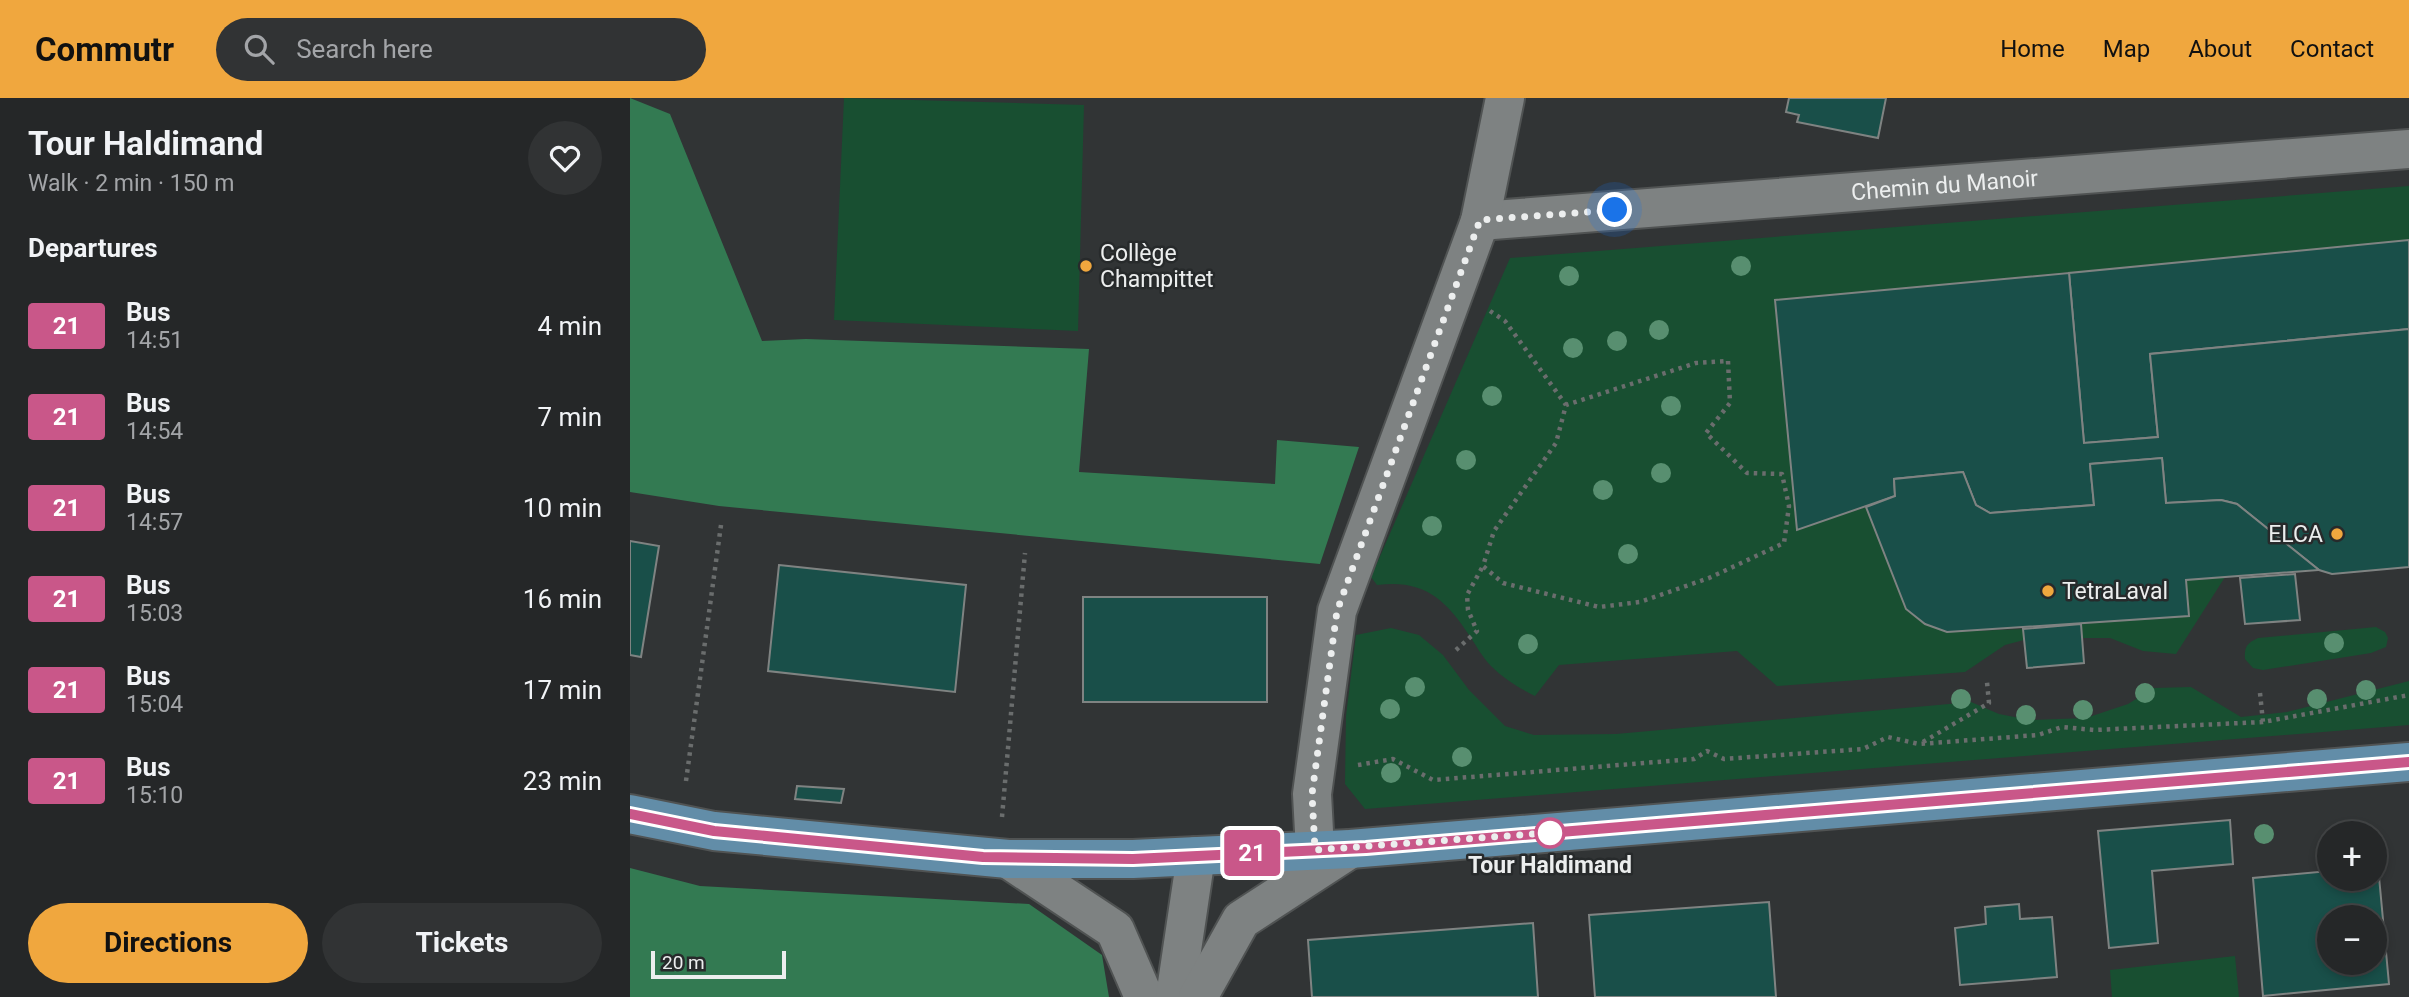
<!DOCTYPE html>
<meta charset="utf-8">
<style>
body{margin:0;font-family:Roboto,sans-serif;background:#313334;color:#f1f3f6;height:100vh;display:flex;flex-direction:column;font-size:26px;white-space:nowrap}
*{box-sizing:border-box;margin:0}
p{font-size:23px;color:#a3a5a8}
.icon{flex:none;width:38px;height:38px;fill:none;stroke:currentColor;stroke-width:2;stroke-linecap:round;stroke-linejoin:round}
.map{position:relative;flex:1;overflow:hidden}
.drawer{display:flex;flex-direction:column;background:#252728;width:630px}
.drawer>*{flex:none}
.badge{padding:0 14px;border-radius:5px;font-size:24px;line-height:46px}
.buttons{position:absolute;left:1687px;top:723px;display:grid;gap:14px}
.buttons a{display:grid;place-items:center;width:70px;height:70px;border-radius:50%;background:#252728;box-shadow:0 4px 10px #0003,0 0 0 2px #424445;font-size:35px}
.scale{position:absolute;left:21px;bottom:18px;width:135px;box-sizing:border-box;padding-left:7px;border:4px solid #eceeee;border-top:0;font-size:19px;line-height:24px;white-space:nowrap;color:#eceeee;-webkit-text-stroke:5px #272a2b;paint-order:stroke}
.you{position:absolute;width:35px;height:35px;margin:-18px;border:5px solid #fff;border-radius:50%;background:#1a73e8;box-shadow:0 0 0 10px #1a73e833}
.map>.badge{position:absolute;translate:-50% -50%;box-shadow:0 0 0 4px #fff}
h2{padding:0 28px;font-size:26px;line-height:63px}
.round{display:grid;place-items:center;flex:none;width:74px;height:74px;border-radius:37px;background:#313334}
.overview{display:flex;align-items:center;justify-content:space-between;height:119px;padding:0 28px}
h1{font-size:33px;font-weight:700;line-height:52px}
.primary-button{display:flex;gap:14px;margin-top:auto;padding:14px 28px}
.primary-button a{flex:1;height:80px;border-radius:42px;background:#f0a73e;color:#111;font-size:28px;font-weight:700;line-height:80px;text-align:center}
.primary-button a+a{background:#313334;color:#f1f3f6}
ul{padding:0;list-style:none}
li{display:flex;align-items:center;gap:21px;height:91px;padding:0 28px}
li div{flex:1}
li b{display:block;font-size:26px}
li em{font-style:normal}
li .badge{min-width:77px;font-weight:700;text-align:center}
header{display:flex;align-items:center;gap:42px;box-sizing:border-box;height:98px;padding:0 35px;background:#f0a73e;color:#111}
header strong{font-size:33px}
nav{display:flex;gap:38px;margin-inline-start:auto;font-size:24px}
.search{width:490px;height:63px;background:#313334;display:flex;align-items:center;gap:18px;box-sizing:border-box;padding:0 24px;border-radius:38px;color:#a3a5a8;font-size:26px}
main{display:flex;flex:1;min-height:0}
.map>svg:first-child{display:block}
.green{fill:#184f31}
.forest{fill:#337a52}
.building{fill:#194f49;stroke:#7f8382;stroke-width:2;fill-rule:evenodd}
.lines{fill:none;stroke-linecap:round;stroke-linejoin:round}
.minor-casing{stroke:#505353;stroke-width:42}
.major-casing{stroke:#505353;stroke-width:42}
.path{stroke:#6a6d6d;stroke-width:4.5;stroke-dasharray:3.5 5;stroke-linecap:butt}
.minor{stroke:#7e8282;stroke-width:38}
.major{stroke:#628da8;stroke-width:38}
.tree{fill:#588f70}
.line-casing{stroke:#fff;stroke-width:16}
.line{stroke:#c95789;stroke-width:10}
.walk{stroke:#eceeee;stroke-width:7;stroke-dasharray:0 12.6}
.poi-dot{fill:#f0a73e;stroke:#272a2b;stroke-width:2.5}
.stop-dot{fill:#fff;stroke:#c95789;stroke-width:3.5}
.labels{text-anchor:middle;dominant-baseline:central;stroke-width:5;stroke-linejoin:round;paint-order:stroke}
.street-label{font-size:23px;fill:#eceeee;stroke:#272a2b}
.poi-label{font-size:23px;fill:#eceeee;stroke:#272a2b;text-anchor:start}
.stop-label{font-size:23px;font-weight:bold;fill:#eceeee;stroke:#272a2b}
</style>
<header>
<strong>Commutr</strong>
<div class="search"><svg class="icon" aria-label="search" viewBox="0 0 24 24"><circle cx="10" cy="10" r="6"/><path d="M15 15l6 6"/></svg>Search here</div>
<nav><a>Home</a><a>Map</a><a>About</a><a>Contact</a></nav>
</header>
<main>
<section class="drawer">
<div class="overview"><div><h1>Tour Haldimand</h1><p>Walk · 2 min · 150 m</p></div><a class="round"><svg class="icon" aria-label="heart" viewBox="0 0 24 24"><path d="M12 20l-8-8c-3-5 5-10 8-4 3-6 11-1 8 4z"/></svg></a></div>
<h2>Departures</h2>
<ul>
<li><span class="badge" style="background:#c95789;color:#fff">21</span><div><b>Bus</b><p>14:51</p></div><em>4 min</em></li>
<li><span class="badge" style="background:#c95789;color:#fff">21</span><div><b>Bus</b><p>14:54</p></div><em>7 min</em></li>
<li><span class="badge" style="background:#c95789;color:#fff">21</span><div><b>Bus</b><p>14:57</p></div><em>10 min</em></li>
<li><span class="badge" style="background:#c95789;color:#fff">21</span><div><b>Bus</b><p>15:03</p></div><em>16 min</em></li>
<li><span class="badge" style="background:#c95789;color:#fff">21</span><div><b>Bus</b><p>15:04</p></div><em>17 min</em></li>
<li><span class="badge" style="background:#c95789;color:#fff">21</span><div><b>Bus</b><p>15:10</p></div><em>23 min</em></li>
</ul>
<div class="primary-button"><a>Directions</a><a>Tickets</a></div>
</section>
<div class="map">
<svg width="1779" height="899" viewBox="0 0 1779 899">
<rect width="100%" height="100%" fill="#313435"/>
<g class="green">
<path d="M214,0L454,7L448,233L204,222Z"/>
<path d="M1779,88V142L1145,202L1167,432L1236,409L1276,511L1295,526L1317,534L1393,531L1394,542L1375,547L1335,574L1147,588L1107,553L929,567L905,598C889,590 874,581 861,568C852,559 846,547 839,537C815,500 792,481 747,487L741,479L880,160Z"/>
<path d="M1595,479L1546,556L1513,553L1480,540H1452L1451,526L1559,518L1556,482Z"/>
<path d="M1746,529L1755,534L1758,540L1756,549L1741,555L1633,572L1623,570L1615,561C1614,549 1617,545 1628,540Z"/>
<path d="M761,530L789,537L813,557L839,592L875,628L904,637L986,636L1341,604L1369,616L1400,622L1456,620L1498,606L1524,590L1561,589L1611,619L1657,614L1779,583V627L735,711L715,686L716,618L726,537Z"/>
<path d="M1605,858L1609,899H1482L1480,872Z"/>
</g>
<g class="forest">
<path d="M0,0L40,16L132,243L176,241L459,251L449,374L645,386L647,342L729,349L690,466L89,408L0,394Z"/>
<path d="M0,770L70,788L399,806L472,857L479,899H0Z"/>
</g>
<g class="building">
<path d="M1159,0H1256L1248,40L1167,24L1169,17L1156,14Z"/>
<path d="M1779,142V231L1520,256L1528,339L1454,345L1439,175Z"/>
<path d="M1439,175L1454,345L1528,339L1520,256L1779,231V469L1702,476L1689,472L1607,406L1591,402L1536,405L1532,360L1460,366L1464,407L1360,415L1346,407L1333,374L1264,381L1265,398L1167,432L1145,202Z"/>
<path d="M1532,360L1536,405L1591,402L1607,406L1689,472L1556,482L1559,518L1317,534L1295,526L1276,511L1236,409L1265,398L1264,381L1333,374L1346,407L1360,415L1464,407L1460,366Z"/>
<path d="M0,443L29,448L11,559L0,557Z"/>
<path d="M149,467L336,487L325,594L138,573Z"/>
<path d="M1665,476L1670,522L1615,526L1610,480Z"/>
<rect x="453" y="499" width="184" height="105"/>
<path d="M1451,526L1454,565L1397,570L1393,531Z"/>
<path d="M167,688L214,691L211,705L165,701Z"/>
<path d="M1600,722L1603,766L1522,773L1528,845L1479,850L1468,733Z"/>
<path d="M1748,768L1759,886L1633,898L1623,780L1699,773V780H1745V769ZM1699,819H1745V864H1699Z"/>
<path d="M1139,804L1146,899H965L959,817Z"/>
<path d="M1389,806L1390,821L1422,819L1427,879L1330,887L1325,830L1356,826L1355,809Z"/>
<path d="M903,825L908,899H682L678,842Z"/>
</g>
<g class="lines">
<defs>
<g id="minor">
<path id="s1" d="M850,123L1779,51"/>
<path d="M685,752L682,696L707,513L850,123L875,0"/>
<path d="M378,761L485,832L514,899"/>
<path d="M545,899L566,758"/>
<path d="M568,899L611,822L720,751"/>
</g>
<path id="major" d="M0,716L84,733L378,761H503L720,751L1779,664"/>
</defs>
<use href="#minor" class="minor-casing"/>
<use href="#major" class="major-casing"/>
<g class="path">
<path d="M860,213L875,223L936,307"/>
<path d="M1098,263L1100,305L1076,335L1117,375L1152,376L1159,408L1154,445L1079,480L1010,504L969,509L873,485L853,468L864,433L926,345L936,307L1066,265Z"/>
<path d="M826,552L847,533L838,512L837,497L853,468"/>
<path d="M1630,595L1633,624"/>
<path d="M1293,644L1359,605L1357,584"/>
<path d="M728,667L763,661L803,682L1064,661L1077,653L1094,661L1233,651L1258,639L1289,646L1408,637L1432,629L1464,632L1633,624L1779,597"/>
<path d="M56,683L91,427"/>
<path d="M372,719L395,455"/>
</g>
<use href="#minor" class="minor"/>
<use href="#major" class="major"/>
</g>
<g class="tree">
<circle cx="1111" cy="168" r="10"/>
<circle cx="939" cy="178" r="10"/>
<circle cx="1029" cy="232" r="10"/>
<circle cx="987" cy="243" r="10"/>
<circle cx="943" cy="250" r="10"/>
<circle cx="862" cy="298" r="10"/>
<circle cx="1041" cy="308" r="10"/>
<circle cx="836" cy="362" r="10"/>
<circle cx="1031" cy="375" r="10"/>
<circle cx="973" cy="392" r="10"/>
<circle cx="802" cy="428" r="10"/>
<circle cx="998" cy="456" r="10"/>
<circle cx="1704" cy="545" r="10"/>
<circle cx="898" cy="546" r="10"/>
<circle cx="785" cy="589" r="10"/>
<circle cx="1736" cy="592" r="10"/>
<circle cx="1515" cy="595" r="10"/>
<circle cx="1331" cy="601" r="10"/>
<circle cx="1687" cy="601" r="10"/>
<circle cx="760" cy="611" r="10"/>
<circle cx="1453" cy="612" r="10"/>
<circle cx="1396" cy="617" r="10"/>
<circle cx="832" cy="659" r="10"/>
<circle cx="761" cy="675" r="10"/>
<circle cx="1634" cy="736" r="10"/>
</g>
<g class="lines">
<defs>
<path id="line" d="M0,716L84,733L353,759L503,761L736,750L1779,664"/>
</defs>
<use href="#line" class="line-casing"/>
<use href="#line" class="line"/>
<path class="walk" d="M920,735L930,734L685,752L682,696L707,513L850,122L985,112"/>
</g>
<g class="poi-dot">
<circle cx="456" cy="168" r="7"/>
<circle cx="1707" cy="436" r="7"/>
<circle cx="1418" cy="493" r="7"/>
</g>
<circle class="stop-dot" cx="920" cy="735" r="14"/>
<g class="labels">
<g class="street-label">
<text stroke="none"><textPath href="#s1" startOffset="466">Chemin du Manoir</textPath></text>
</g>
<g class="poi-label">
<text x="470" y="155">Collège<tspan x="470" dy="26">Champittet</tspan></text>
<text x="1693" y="436" text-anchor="end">ELCA</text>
<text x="1432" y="493">TetraLaval</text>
</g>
<g class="stop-label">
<text x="920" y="767">Tour Haldimand</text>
</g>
</g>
</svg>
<div class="buttons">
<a>+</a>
<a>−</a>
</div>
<div class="scale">20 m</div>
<div class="you" style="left:985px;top:112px"></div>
<b class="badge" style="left:622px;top:755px;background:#c95789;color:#fff">21</b>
</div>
</main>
